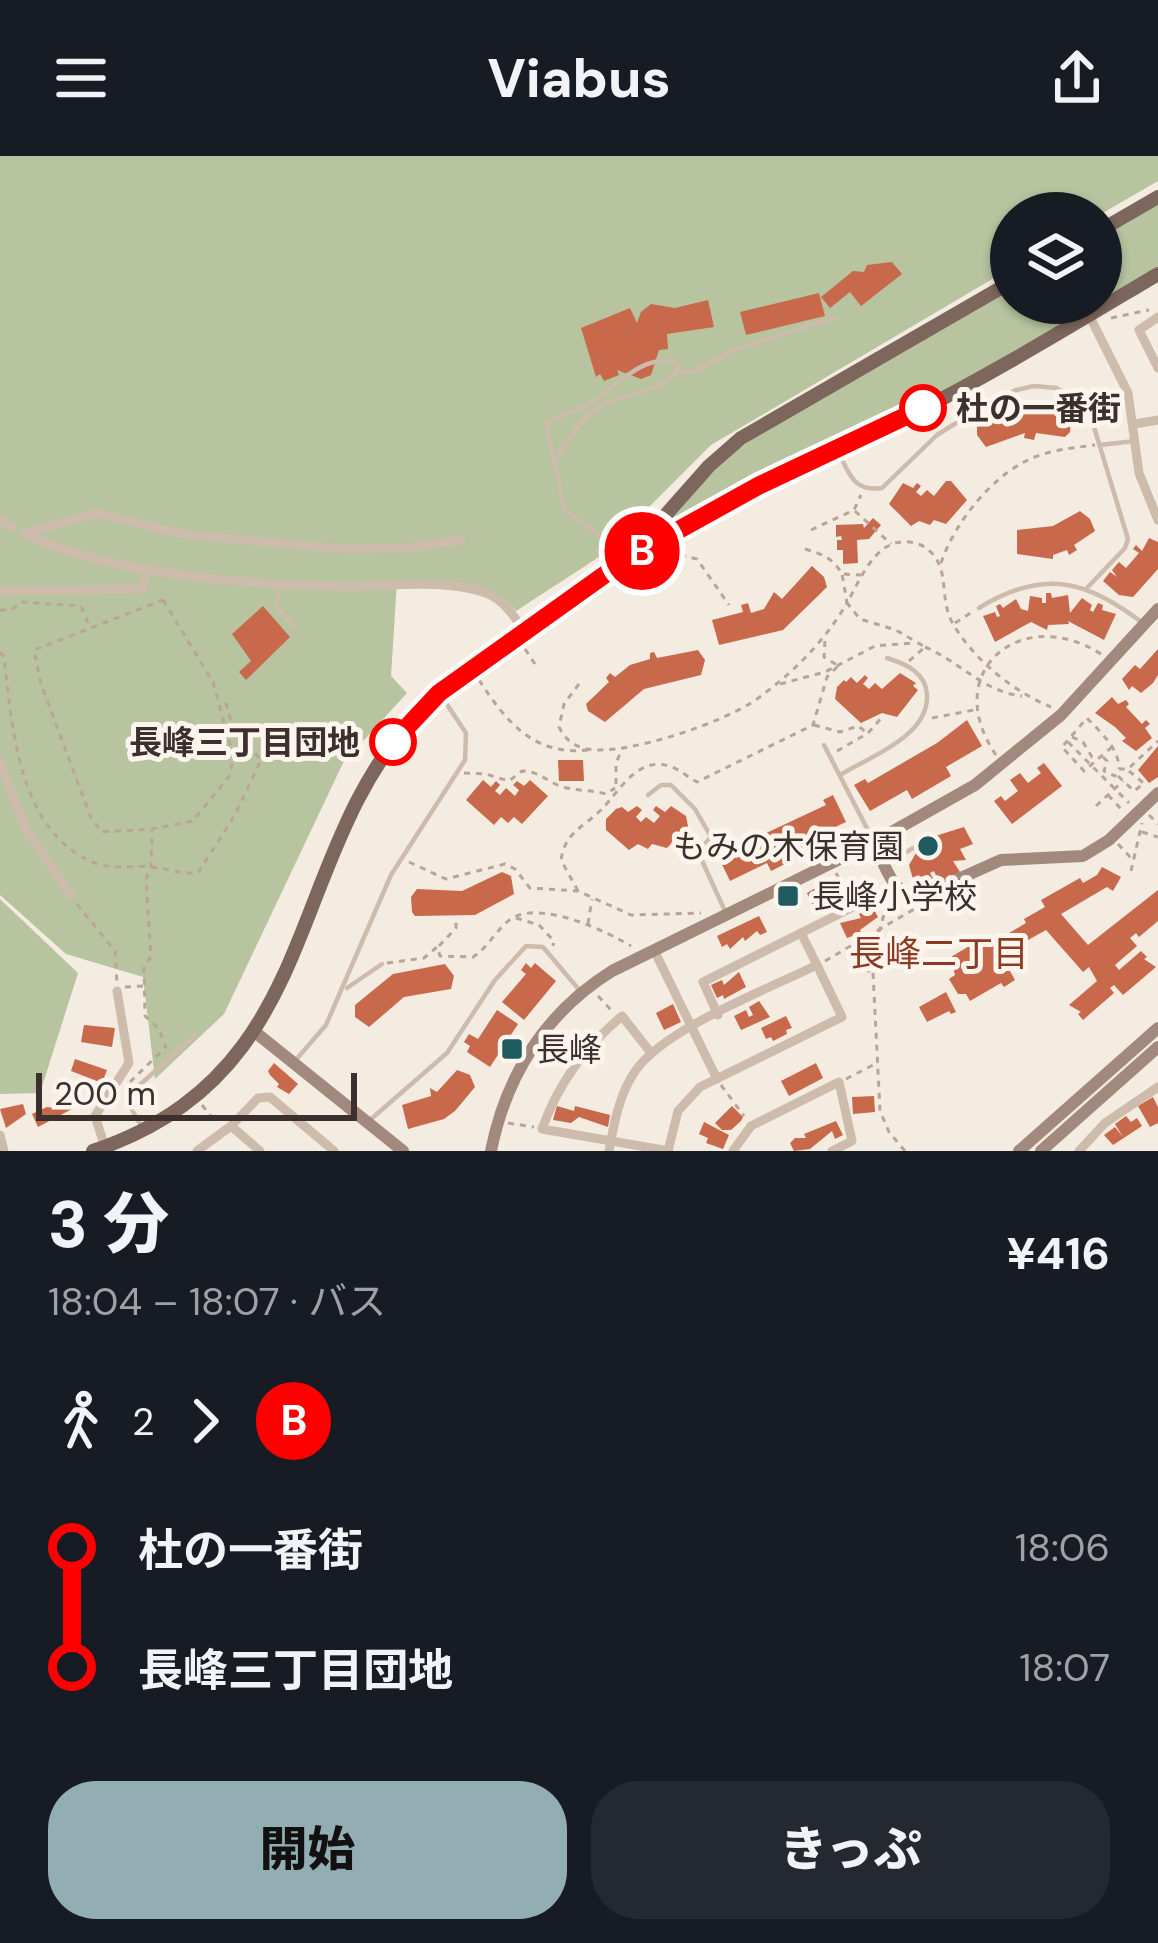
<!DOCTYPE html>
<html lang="ja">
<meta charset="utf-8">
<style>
body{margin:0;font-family:"DM Sans","Noto Sans JP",sans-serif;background:#242831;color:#f1f3f6;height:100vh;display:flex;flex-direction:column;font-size:45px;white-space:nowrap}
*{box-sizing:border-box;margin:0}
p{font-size:39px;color:#9ea1a6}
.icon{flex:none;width:66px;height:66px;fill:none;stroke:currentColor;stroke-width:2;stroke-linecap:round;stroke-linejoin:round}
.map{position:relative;height:995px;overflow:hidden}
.drawer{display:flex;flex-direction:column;background:#171b24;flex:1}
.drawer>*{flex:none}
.badge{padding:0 24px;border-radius:39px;font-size:42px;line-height:78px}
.fabs{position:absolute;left:990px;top:36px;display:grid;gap:24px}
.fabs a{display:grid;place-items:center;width:132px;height:132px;border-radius:50%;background:#171b24;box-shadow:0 3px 9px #0004;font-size:60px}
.scale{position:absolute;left:36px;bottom:30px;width:321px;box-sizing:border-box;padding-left:12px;border:6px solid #3b302b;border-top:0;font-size:33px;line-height:42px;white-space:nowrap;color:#3b302b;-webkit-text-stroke:9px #fbf5ee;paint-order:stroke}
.map>.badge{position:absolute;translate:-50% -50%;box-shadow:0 0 0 6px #fff}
.legs{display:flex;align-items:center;gap:18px;height:132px;padding:0 48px;font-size:39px}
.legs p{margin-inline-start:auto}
.overview{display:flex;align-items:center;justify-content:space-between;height:204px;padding:0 48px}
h1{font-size:66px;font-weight:800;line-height:90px}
.action{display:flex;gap:24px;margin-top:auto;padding:24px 48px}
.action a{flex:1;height:138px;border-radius:48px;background:#92aeb2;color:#111;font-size:48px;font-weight:800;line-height:138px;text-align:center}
.action a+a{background:#242831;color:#f1f3f6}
ul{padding:0 48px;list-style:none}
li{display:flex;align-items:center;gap:42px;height:120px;font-size:45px}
li i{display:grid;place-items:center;width:18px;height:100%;margin:0 15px;background:currentColor}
li i::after{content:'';width:30px;height:30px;margin:-15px;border:9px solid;border-radius:50%;background:#171b24}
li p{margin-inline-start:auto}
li:first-child i{background:linear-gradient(#0000 50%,currentColor 0)}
li:last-child i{background:linear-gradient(currentColor 50%,#0000 0)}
header{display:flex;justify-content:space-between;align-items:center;height:156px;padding:0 48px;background:#171b24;font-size:54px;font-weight:800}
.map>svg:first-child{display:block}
.green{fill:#b8c4a0}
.building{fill:#c8694b}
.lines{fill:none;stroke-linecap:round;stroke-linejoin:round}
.path{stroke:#b9a596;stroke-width:3;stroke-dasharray:6 6;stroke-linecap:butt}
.lane{stroke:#cdbbac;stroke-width:4.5}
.street{stroke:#cdbbac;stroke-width:9}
.secondary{stroke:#a18a7d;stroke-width:12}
.primary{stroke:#7d675c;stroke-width:14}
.line-1-casing{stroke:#fff;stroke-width:27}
.line-1{stroke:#f00;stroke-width:18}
.stop-1-dot{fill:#fff;stroke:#f00;stroke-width:6}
.poi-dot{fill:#1f5a5e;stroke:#fbf5ee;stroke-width:4.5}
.labels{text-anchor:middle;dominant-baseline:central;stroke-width:10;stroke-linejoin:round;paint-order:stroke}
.stop-label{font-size:33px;font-weight:bold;fill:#3b302b;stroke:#fbf5ee;text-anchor:start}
.poi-label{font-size:33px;fill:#3b302b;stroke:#fbf5ee;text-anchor:start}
.neighbourhood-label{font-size:36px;fill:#8c3b22;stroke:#fbf5ee}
</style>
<header><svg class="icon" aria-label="menu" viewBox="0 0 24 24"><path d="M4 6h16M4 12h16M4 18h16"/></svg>Viabus<svg class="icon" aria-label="share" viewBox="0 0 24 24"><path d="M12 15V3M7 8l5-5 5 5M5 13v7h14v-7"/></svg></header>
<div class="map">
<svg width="1158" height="995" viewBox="0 0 1158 995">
<rect width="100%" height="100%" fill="#f4ebe1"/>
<g class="green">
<path d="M0,0H1158V25L1101,58L1011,57V112L711,289L599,401L516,455C490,420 437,427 397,425L391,520L407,537L343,607L224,858L155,923L143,821L66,798L0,739Z"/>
<path d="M1158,49V111L1101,144V82Z"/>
<path d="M1011,133V147H1097L969,222L662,381L657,373C693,335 727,300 769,270Z"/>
<path d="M0,743L78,817L40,937L0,938Z"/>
</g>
<g class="building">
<path d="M892,106L902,118L861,150L850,136L830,152L821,141L853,115L864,116L867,109Z"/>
<path d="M819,137L825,160L746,179L740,156Z"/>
<path d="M708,144L714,171L667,178L668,193L659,194L651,219L641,223L617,214L619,219L604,225L600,218L596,221L581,172L630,152L637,167L641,156L651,148L675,152Z"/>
<path d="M1023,249L1071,256L1070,276L1065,281L1036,277L1034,284L1024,282L1025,277L986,291L977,279V267Z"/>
<path d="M946,325H951L967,344L946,368L934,364L930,369L919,365L911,370L889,348L903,327L913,332L917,327L921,330L916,336L921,340L927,334L934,340Z"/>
<path d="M1080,355L1090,363L1095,375L1074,389L1077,394L1069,399L1067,394L1053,399V403L1017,398V374L1053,370Z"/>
<path d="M873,362L881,369L869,383L857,384L858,407L843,408V394H837V384H842L841,380L836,381V369L863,368L864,372Z"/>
<path d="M1149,382L1158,386V413L1133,441L1119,439L1103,425L1110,416L1117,421L1112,414L1119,406L1126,412L1139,397L1133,393L1136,389L1142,395Z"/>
<path d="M812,410L824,421L827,431L783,474L719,489L712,464L743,456L741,449L748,447L751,457L764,453L774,436L782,443Z"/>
<path d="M1046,437H1051L1052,442L1068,439L1070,457L1082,442L1092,449L1090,454L1093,456L1098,447L1103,449L1102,454L1116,458L1104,484L1068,465L1069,468L1048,469L1047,474L1031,466L995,486L983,460L995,456L997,461L1000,460L996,450L1000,448L1003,452L1016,443L1021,453L1028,455L1030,440L1042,442V447H1046Z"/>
<path d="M263,450L290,481L246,524L239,516L251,505L232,478Z"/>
<path d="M1158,493V519L1153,527L1141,537L1132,530L1129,534L1122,523L1135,509L1140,513Z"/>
<path d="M698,494L705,504L701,519L644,533L605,566L588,555L586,548L609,526L606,522L610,517L615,521L630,509L650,503V497L654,496L657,502Z"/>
<path d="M900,517L916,527L913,530L918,534L897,561L882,557L861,567L835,543L837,531L844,524L846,526L851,521L857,527L865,519L868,522L863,528L869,533L875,527L882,533Z"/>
<path d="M1112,541L1118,548L1126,544L1129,548L1126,551L1142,568L1146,564L1150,568L1145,572L1152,582L1136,595L1122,585L1126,582L1115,571L1095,557Z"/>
<path d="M967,564L982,590L946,611L951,620L912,643L907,634L870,655L854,629L865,623L868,627L937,587Z"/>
<path d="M1158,590V621L1149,627L1138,614Z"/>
<path d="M558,604H583L584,625H559Z"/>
<path d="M1044,607L1062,630L1012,668L994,645L1001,640L1005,645L1018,635L1010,624L1020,617L1028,627L1041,617L1037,612Z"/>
<path d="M483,624L491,631L496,625L500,629L495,635L500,639L506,632L515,640L519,634L513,629L517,625L524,630L530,624L548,640L522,668L514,661L508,667L501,661L494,669L466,644Z"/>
<path d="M833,639L846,666L810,683L815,693L771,715L767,707L730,725L716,696L728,690L730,694L826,649L823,644Z"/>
<path d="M637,650L642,654L636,661L641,666L646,661L654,667L660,660L653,654L656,650L665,656L671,650L686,660L688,670L667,692L652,688L648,693L638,688L629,694L606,674V663L616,653L622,651L628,656Z"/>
<path d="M964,671L973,688L960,693L966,704L953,705L960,716L939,727L934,715L930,717L934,724L915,730L909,709L919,692L916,686Z"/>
<path d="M1102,711L1121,721L1113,735L1107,731L1061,758L1088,789L1158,734V765L1139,781L1136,777L1130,782L1137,790L1115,809L1119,814L1141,795L1147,801L1144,803L1156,811L1123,839L1114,829L1110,832L1114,837L1083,864L1078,858L1081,856L1069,849L1097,825L1089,811L1083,816L1046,774L1001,799L1015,824L1004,831L1001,827L970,845L966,838H958L949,823L955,819L951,801L981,783L983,787L992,782L994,786L1026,767L1024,763L1045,751L1041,744L1080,722L1083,727L1097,719Z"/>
<path d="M502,716L511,720L514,738L475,759L415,760L412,756L411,741L417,733L462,735Z"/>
<path d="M835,721L840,738L814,752L807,737Z"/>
<path d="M873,752L878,761L860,774L861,777L847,782L840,767L861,762L859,758Z"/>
<path d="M759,760L767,776L760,779L757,775L745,785L743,781L730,793L727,788L722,791L717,780Z"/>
<path d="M526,807L531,812L535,807L556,825L524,864L502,846L526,818L521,814Z"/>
<path d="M445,808L454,820L451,833L404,841L369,871L355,861V849L393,818Z"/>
<path d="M739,816L746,831L724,843L723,839L717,842L711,829L722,824L724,829Z"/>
<path d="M946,836L956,856L951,858L949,855L927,866L919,851Z"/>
<path d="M759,845L770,861L741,874L734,860L746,854L749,861L753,859L749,851Z"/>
<path d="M673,848L681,866L664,874L656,857Z"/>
<path d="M497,854L518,868L490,911L467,896L470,890L464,886L469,878L478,883Z"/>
<path d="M786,860L792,872L786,874L787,878L773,885L771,881L766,883L761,872Z"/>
<path d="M84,869L115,872L112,891L81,886Z"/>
<path d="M75,903L107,914L102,927L71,915Z"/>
<path d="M274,907L298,928L289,938L277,931L279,928L270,919L268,915Z"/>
<path d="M816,907L823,922L789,940L781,925Z"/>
<path d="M457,914L470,919L475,931L455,955L444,963L408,973L402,949L431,940L430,932L437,936Z"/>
<path d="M874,940L875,956L853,958L852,941Z"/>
<path d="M1153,941L1158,951V967L1150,971L1138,950Z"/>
<path d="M66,942L72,953L38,971L32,958Z"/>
<path d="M23,948L26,958L6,972L0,953Z"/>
<path d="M557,950L574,955L575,950L610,959L608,971L579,961L571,967L553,964Z"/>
<path d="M732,950L743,961L741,965L731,974H722L715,967Z"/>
<path d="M1126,960L1131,966L1137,962L1142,970L1113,989L1104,979L1115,971L1123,981L1115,968Z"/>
<path d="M836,965L843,979L835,983L832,975L810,993L794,995L790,987L795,982H806L804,978Z"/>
<path d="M704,966L729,979L723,993L706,987L708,982L699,978Z"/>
</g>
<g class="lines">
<g class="path">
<path d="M1111,162L1149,154"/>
<path d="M855,355L891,388"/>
<path d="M811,374L854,354L861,339"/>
<path d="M805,393C822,398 833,402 842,418L861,419"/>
<path d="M941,407C954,368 990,322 1028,304C1049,294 1072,292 1095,289"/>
<path d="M678,415L684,400L697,403L729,449"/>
<path d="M163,444L213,526L232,596L231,618L193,665L152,673L102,676L91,662L41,528L34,494Z"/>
<path d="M0,454H11L22,446L81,450L89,469"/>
<path d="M955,467L972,456"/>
<path d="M825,485L824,501L837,509"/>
<path d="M925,491C960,506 984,536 1022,540"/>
<path d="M525,493L537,511"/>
<path d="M0,496L4,501C12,570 18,677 95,707C113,714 133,709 151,711C168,713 181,718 198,717L235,659L261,604L234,574L226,548L223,549"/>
<path d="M909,505L925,491L896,474L860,463L847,447C862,420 879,375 918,388C926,390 934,398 938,406C947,423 941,447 953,468C975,505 1013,535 1051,551"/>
<path d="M479,524C507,567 534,600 589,594"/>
<path d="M579,528L564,548L559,571C565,583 573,590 587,593C627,600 725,566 757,543C794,516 824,486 847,447L842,418"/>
<path d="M780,528L825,516L875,490L912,487"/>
<path d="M932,562L974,554"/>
<path d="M814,569L840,576L858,570L866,576"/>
<path d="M1072,581L1083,586L1092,601L1099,602"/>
<path d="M1068,586L1129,647"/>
<path d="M1112,591L1084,615L1062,591L1087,562C1101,577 1119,592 1119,613"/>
<path d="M837,595L868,577L883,560"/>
<path d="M996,599C939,516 1021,447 1101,498"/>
<path d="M1103,601L1107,605L1104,615L1115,620L1119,613H1128L1158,585"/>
<path d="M1129,615L1147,630"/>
<path d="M464,617L486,618L509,625L522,615C541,615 550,629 567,632C580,635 593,634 606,638L615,632"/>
<path d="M1118,620L1134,635L1142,629"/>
<path d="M616,628V607L623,591"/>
<path d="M1108,639L1122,654"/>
<path d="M1096,650L1123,625"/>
<path d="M1149,659L1158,668"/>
<path d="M1142,676L1158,681"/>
<path d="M1118,688L1132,703"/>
<path d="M409,706L446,723L505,708L515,713L530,732L578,735L631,759L701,757"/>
<path d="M1131,715L1142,667"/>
<path d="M836,717L850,744"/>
<path d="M578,735L561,704C565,676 584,671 602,653C620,634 639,598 672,611C680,614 689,622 697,626L813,569L827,521L838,510"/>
<path d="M77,748L115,795L117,827"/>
<path d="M516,762L539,769L554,785L553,790"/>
<path d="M588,768L592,743"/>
<path d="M439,790L456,772V765"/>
<path d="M850,793L871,818"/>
<path d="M825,805L880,773L889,740"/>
<path d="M387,807L424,802L437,791L440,800L473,801C489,791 498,770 514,761C545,746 606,775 631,790"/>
<path d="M125,831L144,830"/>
<path d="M598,840L612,855"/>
<path d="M846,923L875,908"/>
<path d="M130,926L166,891L159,873L145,860L144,810L151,801L146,723L151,711L152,675"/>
<path d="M721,929L744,960"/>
<path d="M202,949L216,967"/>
<path d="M508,967L534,971"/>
<path d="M905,995L889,976L880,955L872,797L880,773L916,752"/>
</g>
<g class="lane">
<path d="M678,212L683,217L695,215L734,194L836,161"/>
<path d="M1100,289L1135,285"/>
<path d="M839,297C849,319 855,336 882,332L937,279L961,264L1016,234L1034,230L1056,232L1080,246L1091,261L1128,383L1125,392L1087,432"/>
<path d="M555,304C567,285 580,263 599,251C624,236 662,239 678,212L673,206C642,198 615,232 591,247C577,256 561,257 548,267L547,273L565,354L624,397"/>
<path d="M280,428L276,451L294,471"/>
<path d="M979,452C1044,412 1086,424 1144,468"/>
<path d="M824,589L874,686"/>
<path d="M840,619C869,601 930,580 927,538C925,516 906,508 887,502"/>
<path d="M648,639L661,629H671L695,653L711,681L698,696L725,755"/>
<path d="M885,708L917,690"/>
<path d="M347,832L382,808"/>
<path d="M294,906L326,869L391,719L465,604L466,577L442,541"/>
<path d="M370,964L447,897L495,824L526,790L543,791L581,836"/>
<path d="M141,970L131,952L133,935L194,880"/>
</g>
<g class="street">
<path d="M1089,159L1128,237L1139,317L1158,364"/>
<path d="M1158,161L1139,174L1158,212"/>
<path d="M1135,268L1158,264"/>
<path d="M0,363L12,371"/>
<path d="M461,384L407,392L346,393L187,379L97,357L25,377C99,417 254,430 340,430C386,431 442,422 486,437C504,444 514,460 524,475"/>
<path d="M0,435L142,433L147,412"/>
<path d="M0,606L26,674L71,739"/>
<path d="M801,777L817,809"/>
<path d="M654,794L717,923"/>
<path d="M718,859L703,826L879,738"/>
<path d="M651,897L622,860C586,890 558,928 542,973L669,995"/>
<path d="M231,970L260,995"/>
<path d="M0,979L4,995"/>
<path d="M105,991L95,960L129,907L117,835"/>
<path d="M197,995L231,970L258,942L270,941L334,995"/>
<path d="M609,995C614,967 619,938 636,914C666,872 768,833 817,809L842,861L700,931L678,955L668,995"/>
<path d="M733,995L751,970L839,926L852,985L832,995"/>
<path d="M1079,995L1105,967L1158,931"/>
</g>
<g class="secondary">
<path d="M874,686C884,707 891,736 916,742L1001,704L1083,700L1109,684L1158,637"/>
<path d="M255,876L403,995"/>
<path d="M491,995C506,919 546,856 612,815L874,686L975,629L1061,559L1158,453"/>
<path d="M1019,995L1158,872"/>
<path d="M1041,995L1158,891"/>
</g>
<g class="primary">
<path d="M1101,74L1158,41"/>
<path d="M631,398L709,310L741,282L1011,126"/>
<path d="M93,995C329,915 280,699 423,551C452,522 491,499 525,475C559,451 593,423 629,401C713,351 801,313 889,270C981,225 1069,171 1158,118"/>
</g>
</g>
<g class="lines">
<defs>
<path id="line-1" d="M393,586L439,537L628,402L760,329L923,252"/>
</defs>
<use href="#line-1" class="line-1-casing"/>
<use href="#line-1" class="line-1"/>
</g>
<g class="stop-1-dot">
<circle cx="923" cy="252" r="21"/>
<circle cx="393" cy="586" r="21"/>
</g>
<g class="poi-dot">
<circle cx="928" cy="690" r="12"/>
<rect x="776" y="728" width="24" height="24" rx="6"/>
<rect x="500" y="881" width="24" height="24" rx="6"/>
</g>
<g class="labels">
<g class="stop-label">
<text x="956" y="252">杜の一番街</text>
<text x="360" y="586" text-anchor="end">長峰三丁目団地</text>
</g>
<g class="poi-label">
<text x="904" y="690" text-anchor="end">もみの木保育園</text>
<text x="812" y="740">長峰小学校</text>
<text x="536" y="893">長峰</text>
</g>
<g class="neighbourhood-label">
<text x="939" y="797">長峰二丁目</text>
</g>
</g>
</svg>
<div class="fabs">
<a><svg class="icon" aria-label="layers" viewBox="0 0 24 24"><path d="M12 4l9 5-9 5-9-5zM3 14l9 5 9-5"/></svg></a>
</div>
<div class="scale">200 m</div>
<b class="badge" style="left:642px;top:395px;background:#f00;color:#fff">B</b>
</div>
<section class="drawer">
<div class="overview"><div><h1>3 分</h1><p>18:04 – 18:07 · バス</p></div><b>¥416</b></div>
<div class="legs"><svg class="icon" aria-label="walk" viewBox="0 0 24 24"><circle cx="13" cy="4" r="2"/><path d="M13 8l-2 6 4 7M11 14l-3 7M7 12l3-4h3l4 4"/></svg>2<svg class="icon" aria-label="forward" viewBox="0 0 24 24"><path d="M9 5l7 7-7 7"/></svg><b class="badge" style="background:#f00;color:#fff">B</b></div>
<ul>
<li><i style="color:#f00"></i><b>杜の一番街</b><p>18:06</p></li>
<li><i style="color:#f00"></i><b>長峰三丁目団地</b><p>18:07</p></li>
</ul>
<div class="action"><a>開始</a><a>きっぷ</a></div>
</section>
